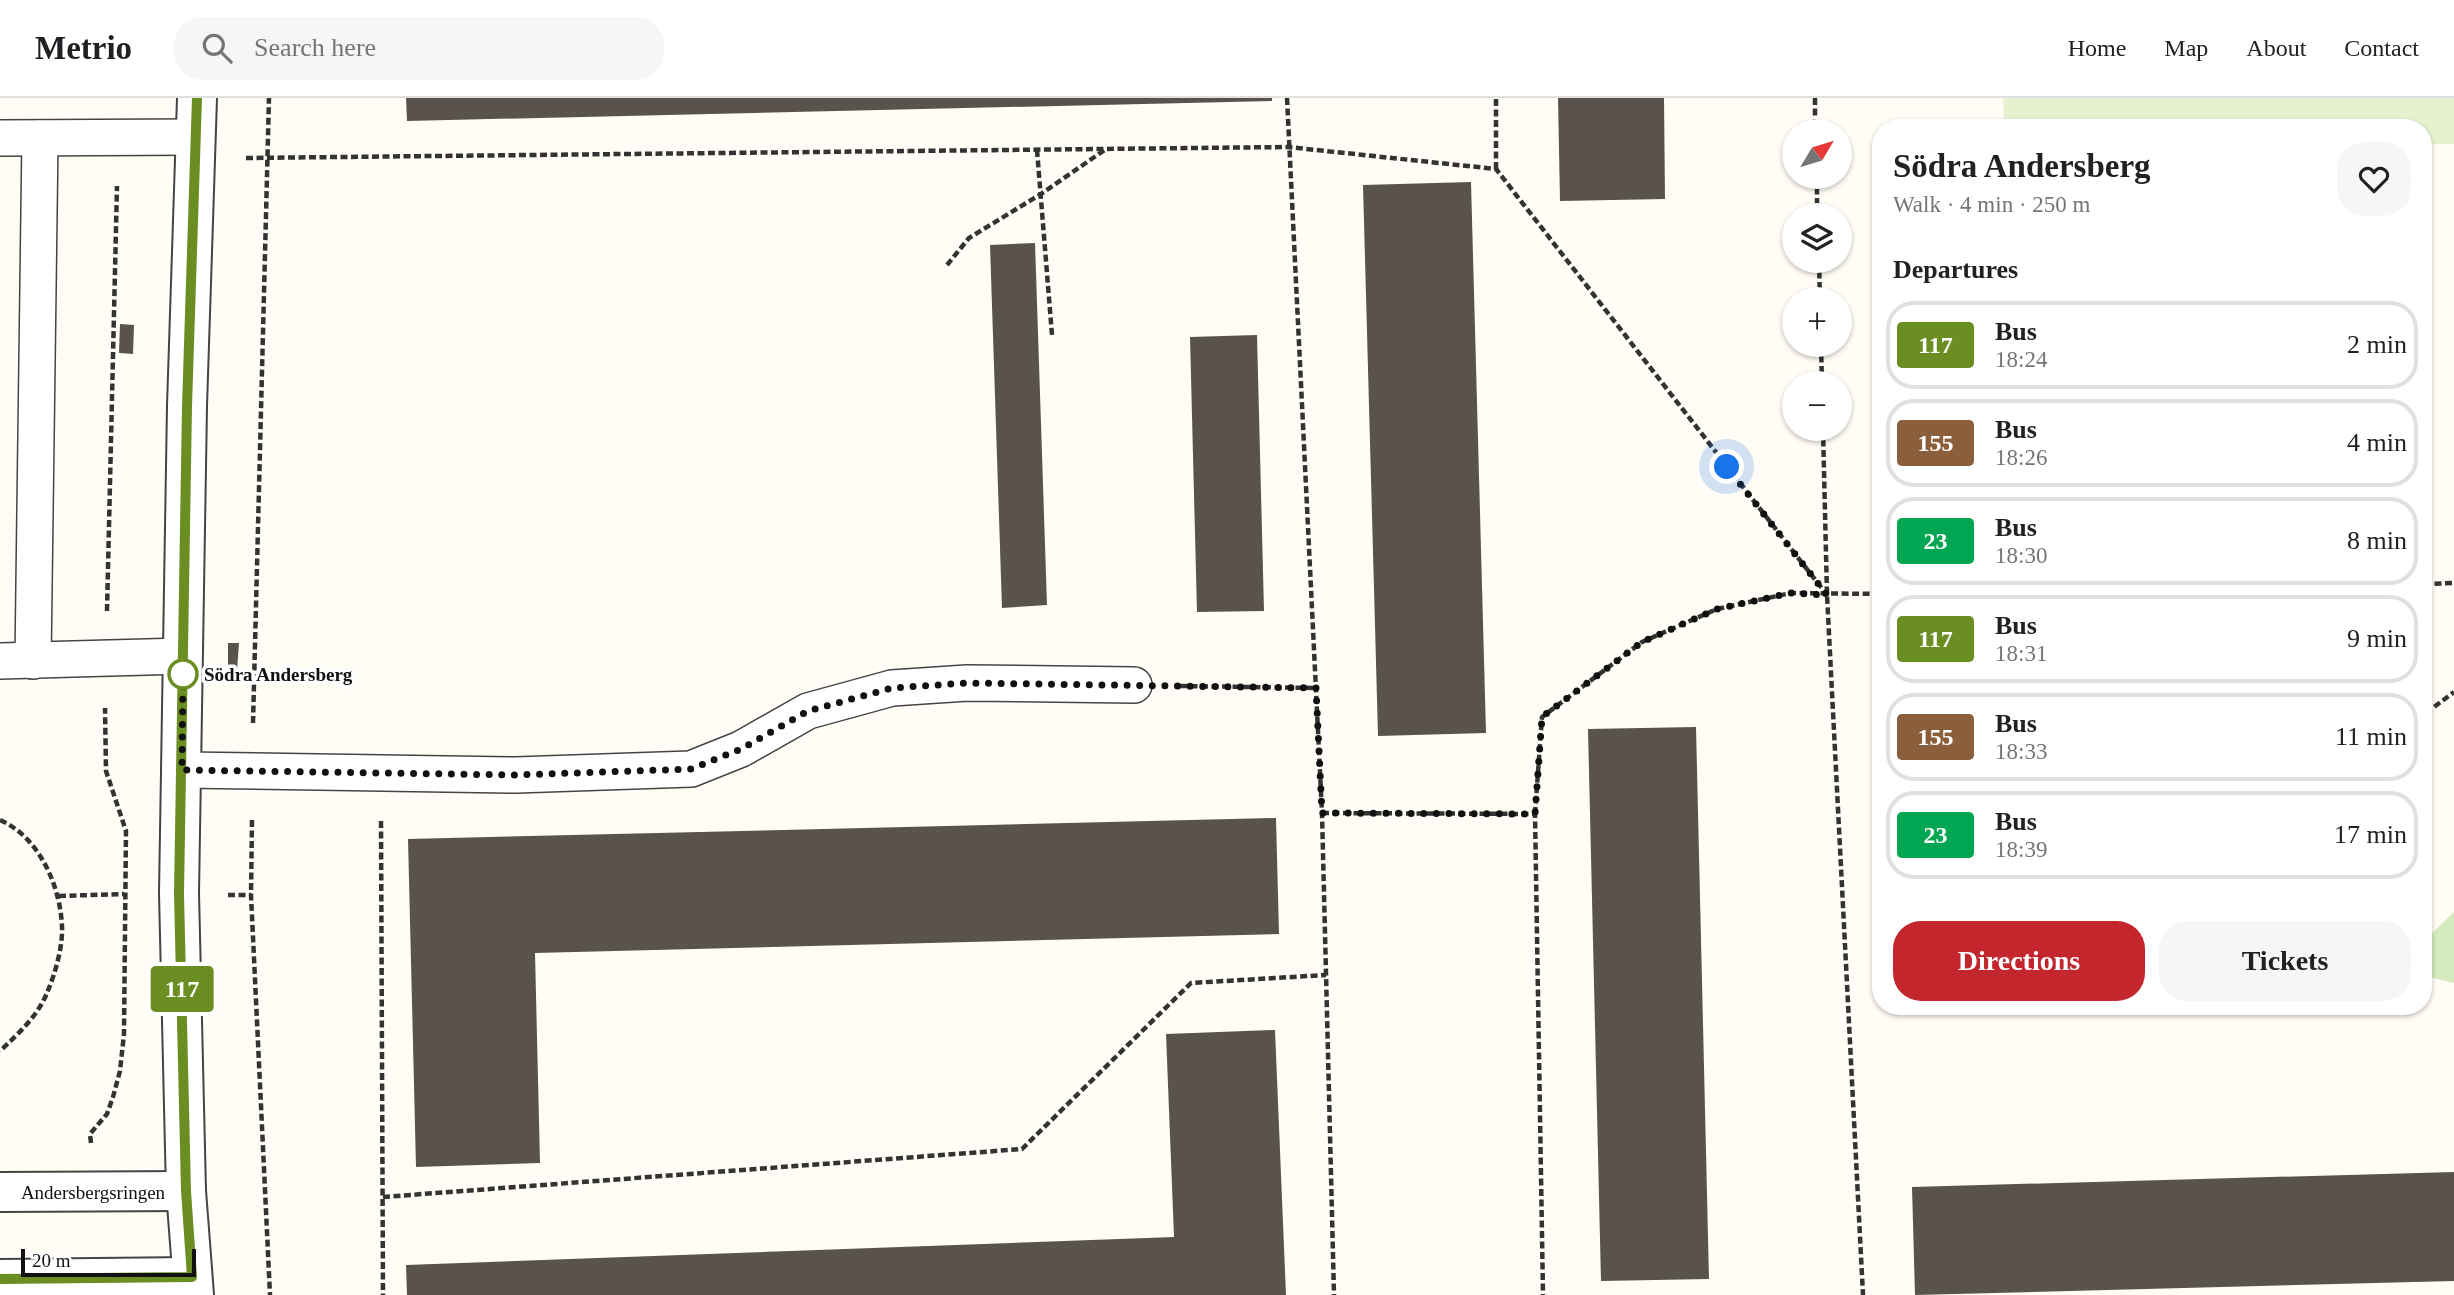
<!DOCTYPE html>
<meta charset="utf-8">
<style>
body{margin:0;font-family:Georgia,serif;background:#f6f6f6;color:#202124;height:100vh;display:flex;flex-direction:column;font-size:26px;white-space:nowrap}
*{box-sizing:border-box;margin:0}
p{font-size:23px;color:#757577}
.icon{flex:none;width:38px;height:38px;fill:none;stroke:currentColor;stroke-width:2;stroke-linecap:round;stroke-linejoin:round}
.map{position:relative;flex:1;overflow:hidden}
.sheet{position:absolute;left:1872px;top:21px;width:560px;height:896px;display:flex;flex-direction:column;background:#fff;border-radius:28px;box-shadow:0 2px 5px #0004}
.sheet>*{flex:none}
.badge{padding:0 14px;border-radius:5px;font-size:24px;line-height:46px}
.needle{width:46px;rotate:52deg}
.tools{position:absolute;left:1782px;top:21px;display:grid;gap:14px}
.tools a{display:grid;place-items:center;width:70px;height:70px;border-radius:50%;background:#fff;box-shadow:0 2px 5px #0004;font-size:35px}
.scale{position:absolute;left:21px;bottom:18px;width:175px;box-sizing:border-box;padding-left:7px;border:4px solid #111;border-top:0;font-size:19px;line-height:24px;white-space:nowrap;color:#111;-webkit-text-stroke:5px #fff;paint-order:stroke}
.you{position:absolute;width:35px;height:35px;margin:-18px;border:5px solid #fff;border-radius:50%;background:#1a73e8;box-shadow:0 0 0 10px #1a73e833}
.map>.badge{position:absolute;translate:-50% -50%;box-shadow:0 0 0 4px #fff}
h2{padding:0 21px;font-size:26px;line-height:63px}
.round{display:grid;place-items:center;flex:none;width:74px;height:74px;border-radius:28px;background:#f6f6f6}
.overview{display:flex;align-items:center;justify-content:space-between;height:119px;padding:0 21px}
h1{font-size:33px;font-weight:600;line-height:52px}
.button{display:flex;gap:14px;margin-top:auto;padding:14px 21px}
.button a{flex:1;height:80px;border-radius:28px;background:#c4262e;color:#fff;font-size:28px;font-weight:600;line-height:80px;text-align:center}
.button a+a{background:#f6f6f6;color:#202124}
ul{padding:0;list-style:none}
li{display:flex;align-items:center;gap:21px;height:88px;margin:0 14px 10px;padding:0 7px;border:4px solid #e0e0e0;border-radius:28px}
li div{flex:1}
li b{display:block;font-size:26px}
li em{font-style:normal}
li .badge{min-width:77px;font-weight:700;text-align:center}
header{display:flex;align-items:center;gap:42px;box-sizing:border-box;height:98px;padding:0 35px;background:#fff;border-bottom:2px solid #e0e0e0}
header strong{font-size:33px}
nav{display:flex;gap:38px;margin-inline-start:auto;font-size:24px}
.search{width:490px;height:63px;background:#f6f6f6;display:flex;align-items:center;gap:18px;box-sizing:border-box;padding:0 24px;border-radius:28px;color:#757577;font-size:26px}
.map>svg:first-child{display:block}
.green{fill:#d5ebbd}
.pitch{fill:#e6f2cf}
.building{fill:#5a524d}
.lines{fill:none;stroke-linecap:round;stroke-linejoin:round}
.lane-casing{stroke:#444;stroke-width:38}
.street-casing{stroke:#444;stroke-width:42}
.path{stroke:#333;stroke-width:4.5;stroke-dasharray:7 3.5;stroke-linecap:butt}
.lane{stroke:#fff;stroke-width:35}
.street{stroke:#fff;stroke-width:38}
.line-casing{stroke:#fff;stroke-width:16}
.line{stroke:#6b8e23;stroke-width:10}
.walk{stroke:#111;stroke-width:7;stroke-dasharray:0 12.6}
.stop-dot{fill:#fff;stroke:#6b8e23;stroke-width:3.5}
.labels{text-anchor:middle;dominant-baseline:central;stroke-width:7;stroke-linejoin:round;paint-order:stroke}
.stop-label{font-size:19px;font-weight:bold;fill:#111;stroke:#fff;text-anchor:start}
.street-label{font-size:19px;fill:#111;stroke:#fff}
</style>
<header>
<strong>Metrio</strong>
<div class="search"><svg class="icon" aria-label="search" viewBox="0 0 24 24"><circle cx="10" cy="10" r="6"/><path d="M15 15l6 6"/></svg>Search here</div>
<nav><a>Home</a><a>Map</a><a>About</a><a>Contact</a></nav>
</header>
<div class="map">
<svg width="2454" height="1197" viewBox="0 0 2454 1197">
<rect width="100%" height="100%" fill="#fffdf5"/>
<path class="green" d="M2454,814V885L2424,878V843Z"/>
<path class="pitch" d="M2003,0H2454V46H2424V30H2004Z"/>
<g class="building">
<path d="M406,0H1272V3L407,23Z"/>
<path d="M1558,0H1664L1665,101L1560,103Z"/>
<path d="M1471,84L1486,635L1378,638L1363,87Z"/>
<path d="M1035,145L1047,507L1002,510L990,147Z"/>
<path d="M120,226L134,227L133,256L119,255Z"/>
<path d="M1257,237L1264,513L1197,514L1190,239Z"/>
<path d="M228,545H239L237,572L228,571Z"/>
<path d="M1696,629L1709,1181L1601,1183L1588,631Z"/>
<path d="M1276,720L1279,836L535,855L540,1065L416,1069L408,741Z"/>
<path d="M1275,932L1286,1197H407L406,1167L1174,1139L1166,936Z"/>
<path d="M2454,1074V1183L1915,1197L1912,1089Z"/>
</g>
<g class="lines">
<defs>
<g id="lane">
<path d="M0,40L196,39"/>
<path d="M0,563L183,558"/>
<path d="M33,563L40,40"/>
<path d="M182,672L516,677L691,671L741,651L808,613L892,590L967,585L1134,587"/>
</g>
<g id="street">
<path d="M0,1094L186,1093"/>
<path d="M0,1181L192,1179"/>
<path d="M194,1197L186,1093L179,795L187,308L197,0"/>
</g>
</defs>
<use href="#lane" class="lane-casing"/>
<use href="#street" class="street-casing"/>
<g class="path">
<path d="M1287,0L1322,715L1334,1197"/>
<path d="M1815,0V33"/>
<path d="M1037,52L1052,237"/>
<path d="M246,60L1288,49L1496,71L1827,497"/>
<path d="M1496,71V0"/>
<path d="M1817,79V117"/>
<path d="M1819,163L1820,201"/>
<path d="M947,167L969,140L1041,96L1106,51"/>
<path d="M1821,247L1822,285"/>
<path d="M1823,331L1827,497L1863,1197"/>
<path d="M2424,486L2454,485"/>
<path d="M107,513L117,88"/>
<path d="M1180,588L1316,590"/>
<path d="M2424,610L2434,609L2454,594"/>
<path d="M253,625L269,0"/>
<path d="M1322,715L1535,716L1543,1197"/>
<path d="M1535,716L1542,619L1642,544L1717,511L1791,495L1881,496"/>
<path d="M0,722C39,739 60,787 62,828C63,849 55,876 47,895C37,919 18,936 0,953"/>
<path d="M252,722L251,797L270,1197"/>
<path d="M381,723L383,1197"/>
<path d="M228,797H251"/>
<path d="M59,798L124,796"/>
<path d="M91,1045L90,1036L107,1016L113,999L120,973L124,936L126,733L106,673L105,610"/>
<path d="M383,1099L1022,1051L1191,885L1326,877"/>
</g>
<use href="#lane" class="lane"/>
<use href="#street" class="street"/>
</g>
<g class="lines">
<defs>
<path id="line" d="M0,1181L192,1179L186,1093L179,796L187,308L197,0"/>
</defs>
<use href="#line" class="line-casing"/>
<use href="#line" class="line"/>
<path class="walk" d="M183,576L182,672L516,677L691,671L741,651L808,613L892,590L967,585L1316,590L1322,715L1535,716L1542,619L1642,544L1717,511L1791,495L1827,497L1727,369"/>
</g>
<circle class="stop-dot" cx="183" cy="576" r="14"/>
<g class="labels">
<g class="stop-label">
<text x="204" y="576">Södra Andersberg</text>
</g>
<g class="street-label">
<text x="93" y="1094">Andersbergsringen</text>
</g>
</g>
</svg>
<div class="tools">
<a><svg class="needle" viewBox="-14 -14 28 28"><path d="M0-13l5 13h-10z" fill="#e53935"/><path d="M0 13l5-13h-10z" fill="#757577"/></svg></a>
<a><svg class="icon" aria-label="layers" viewBox="0 0 24 24"><path d="M12 4l9 5-9 5-9-5zM3 14l9 5 9-5"/></svg></a>
<a>+</a>
<a>−</a>
</div>
<div class="scale">20 m</div>
<div class="you" style="left:1727px;top:369px"></div>
<b class="badge" style="left:182px;top:891px;background:#6b8e23;color:#fff">117</b>
<section class="sheet">
<div class="overview"><div><h1>Södra Andersberg</h1><p>Walk · 4 min · 250 m</p></div><a class="round"><svg class="icon" aria-label="heart" viewBox="0 0 24 24"><path d="M12 20l-8-8c-3-5 5-10 8-4 3-6 11-1 8 4z"/></svg></a></div>
<h2>Departures</h2>
<ul>
<li><span class="badge" style="background:#6b8e23;color:#fff">117</span><div><b>Bus</b><p>18:24</p></div><em>2 min</em></li>
<li><span class="badge" style="background:#8b5e3c;color:#fff">155</span><div><b>Bus</b><p>18:26</p></div><em>4 min</em></li>
<li><span class="badge" style="background:#00a651;color:#fff">23</span><div><b>Bus</b><p>18:30</p></div><em>8 min</em></li>
<li><span class="badge" style="background:#6b8e23;color:#fff">117</span><div><b>Bus</b><p>18:31</p></div><em>9 min</em></li>
<li><span class="badge" style="background:#8b5e3c;color:#fff">155</span><div><b>Bus</b><p>18:33</p></div><em>11 min</em></li>
<li><span class="badge" style="background:#00a651;color:#fff">23</span><div><b>Bus</b><p>18:39</p></div><em>17 min</em></li>
</ul>
<div class="button"><a>Directions</a><a>Tickets</a></div>
</section>
</div>
